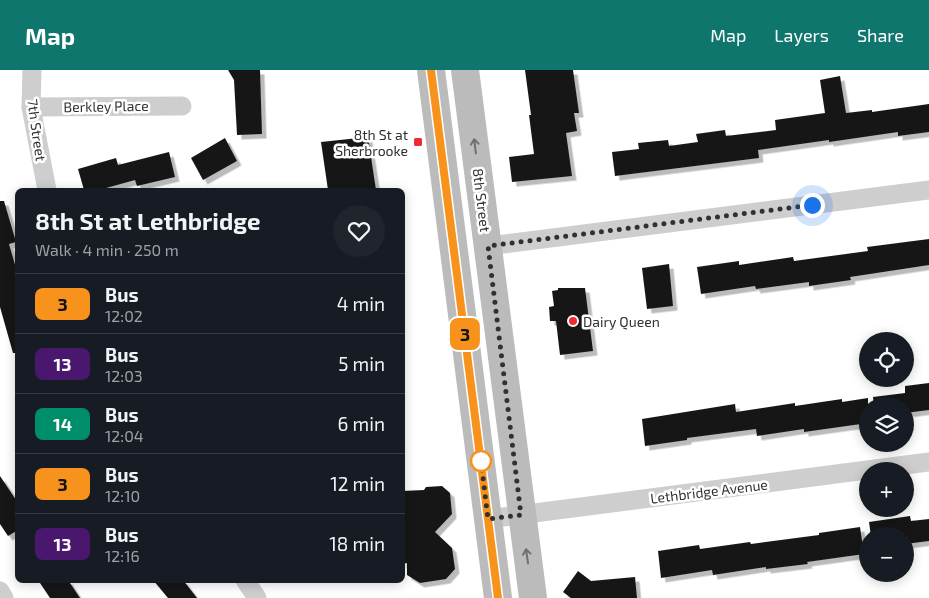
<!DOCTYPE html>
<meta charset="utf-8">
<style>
body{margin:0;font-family:"Exo 2",sans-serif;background:#20242c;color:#f1f3f6;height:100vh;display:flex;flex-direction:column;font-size:19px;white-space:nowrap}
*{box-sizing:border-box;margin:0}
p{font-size:16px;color:#9ea1a6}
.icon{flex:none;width:28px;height:28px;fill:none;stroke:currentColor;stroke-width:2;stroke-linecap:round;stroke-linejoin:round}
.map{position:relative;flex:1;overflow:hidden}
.side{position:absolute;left:15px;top:118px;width:390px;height:395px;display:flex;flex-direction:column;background:#171b24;border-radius:8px;box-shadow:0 2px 12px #0003}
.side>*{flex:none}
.badge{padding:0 10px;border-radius:8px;font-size:18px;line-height:32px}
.fabs{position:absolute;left:859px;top:262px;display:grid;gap:10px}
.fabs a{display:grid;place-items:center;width:55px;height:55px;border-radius:50%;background:#171b24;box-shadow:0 2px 12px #0003;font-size:25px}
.you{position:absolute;width:25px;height:25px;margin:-12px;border:4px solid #fff;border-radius:50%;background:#1a73e8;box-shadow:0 0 0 8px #1a73e833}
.map>.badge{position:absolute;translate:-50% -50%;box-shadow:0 0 0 2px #fff}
.round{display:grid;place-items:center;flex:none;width:52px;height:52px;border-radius:26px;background:#20242c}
.overview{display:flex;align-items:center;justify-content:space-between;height:85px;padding:0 20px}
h1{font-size:24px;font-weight:700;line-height:38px}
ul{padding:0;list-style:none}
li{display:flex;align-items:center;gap:15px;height:60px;padding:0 20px;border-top:1px solid #363941}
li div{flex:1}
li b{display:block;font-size:19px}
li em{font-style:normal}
li .badge{min-width:55px;font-weight:700;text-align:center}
header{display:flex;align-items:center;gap:30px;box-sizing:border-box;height:70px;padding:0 25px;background:#0f766e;color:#fff}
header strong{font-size:24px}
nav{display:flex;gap:28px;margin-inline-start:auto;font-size:18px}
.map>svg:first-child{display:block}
.building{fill:#181818;filter:url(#shadow)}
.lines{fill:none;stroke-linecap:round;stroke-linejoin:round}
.street{stroke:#cecece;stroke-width:19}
.secondary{stroke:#bbb;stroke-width:28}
.oneway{stroke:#6f6f6f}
.line-casing{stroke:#fff;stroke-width:11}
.line{stroke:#f7931d;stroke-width:8}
.walk{stroke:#313131;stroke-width:5;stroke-dasharray:0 9}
.poi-dot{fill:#ef2c32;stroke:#fff;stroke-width:2}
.stop-dot{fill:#fff;stroke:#f7931d;stroke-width:2.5}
.labels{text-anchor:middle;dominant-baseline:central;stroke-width:5;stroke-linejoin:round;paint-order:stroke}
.street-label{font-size:14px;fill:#313131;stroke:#fff}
.poi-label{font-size:14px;fill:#313131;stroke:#fff;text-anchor:end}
</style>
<header>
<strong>Map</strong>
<nav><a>Map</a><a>Layers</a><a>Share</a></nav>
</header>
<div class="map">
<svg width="929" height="528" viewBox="0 0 929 528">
<defs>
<filter id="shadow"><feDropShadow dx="4.5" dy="4.5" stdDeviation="0" flood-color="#0004"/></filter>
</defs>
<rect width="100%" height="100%" fill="#fff"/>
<g class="building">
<path d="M228,0H260L262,64L237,65L234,10Z"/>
<path d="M525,0H573L579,43H574L577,61L566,63L572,106L512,112L509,87L534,84L529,45H531Z"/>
<path d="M840,6L846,43L872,40V42L929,34V62L898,66V62L829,72V70L758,80L759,88L615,106L612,82L639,79L638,73L668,70L669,76L698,72L696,64L725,60L726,66L776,60L775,50L825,43L820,10Z"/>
<path d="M368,67L376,120H328L321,72Z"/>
<path d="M225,68L237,91L203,110L191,88Z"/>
<path d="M169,82L175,107L137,116L135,110L99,120H84L78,99L116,88L118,95Z"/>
<path d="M0,131H4L16,172L9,174L18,205V283H13L0,237Z"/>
<path d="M929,169V195L850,207L851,210L809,216V212L756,219L755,216L701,224L697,197L739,191V195L793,187L794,191L868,181L867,177Z"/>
<path d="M669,194L673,236L647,239L642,198Z"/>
<path d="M558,218H585L593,281L560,285L556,251H550L549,237L554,236L552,221L558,220Z"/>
<path d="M929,313V340L905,343V336H874L873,327L905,323V316Z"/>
<path d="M868,328V353L804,362V359L757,366L756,359L687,368V370L645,376L642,349L735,334L736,342L795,333V336L842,329V332Z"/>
<path d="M0,406L18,433V460L8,466L0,454Z"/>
<path d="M442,416L450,423L452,444L435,462L452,478L455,499L446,509L420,513L407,505V493L402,494V421L424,420L426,417Z"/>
<path d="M910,446L911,451L929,449V471L905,474V466H871L869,452Z"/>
<path d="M860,457L864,484L807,492L808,494L766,499V497L713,505L712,500L661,508L658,481L699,475L700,479L750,472L751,474L819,465V463Z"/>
<path d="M578,501L591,511L635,507L637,528H571L563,522Z"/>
<path d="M38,510H68L80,528H50Z"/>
<path d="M153,510H183L197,528H168Z"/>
</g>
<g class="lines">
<g class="street">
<path d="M32,0L31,37L47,120"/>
<path d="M31,37L182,36"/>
<path d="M488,176L929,120"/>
<path d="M488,449L929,392"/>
<path d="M245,510L257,528"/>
<path d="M0,521L4,528"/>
</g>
<g class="secondary">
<path d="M431,0L498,528"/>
<path d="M465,0L533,528"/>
</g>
</g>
<defs><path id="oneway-shaft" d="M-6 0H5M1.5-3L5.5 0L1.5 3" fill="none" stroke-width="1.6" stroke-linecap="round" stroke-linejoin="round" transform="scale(1.25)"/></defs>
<g class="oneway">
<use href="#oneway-shaft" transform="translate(475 76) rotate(-97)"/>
<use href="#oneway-shaft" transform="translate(527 486) rotate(-98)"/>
</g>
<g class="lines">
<defs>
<path id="line" d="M431,0L498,528"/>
</defs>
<use href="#line" class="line-casing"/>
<use href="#line" class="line"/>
<path class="walk" d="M481,391L488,449L521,445L488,176L812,135"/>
</g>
<g class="poi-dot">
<rect x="413" y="67" width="10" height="10" rx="2.5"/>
<circle cx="573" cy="251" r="5"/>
</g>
<circle class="stop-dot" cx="481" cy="391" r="10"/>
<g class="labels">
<g class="street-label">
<text transform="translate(106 36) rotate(-1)">Berkley Place</text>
<text transform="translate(37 60) rotate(82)">7th Street</text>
<text transform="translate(482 130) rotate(83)">8th Street</text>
<text transform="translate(709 421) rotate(-7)">Lethbridge Avenue</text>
</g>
<g class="poi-label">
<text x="408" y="64">8th St at<tspan x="408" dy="16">Sherbrooke</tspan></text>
<text x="583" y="251" text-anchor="start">Dairy Queen</text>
</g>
</g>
</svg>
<div class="fabs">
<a><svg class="icon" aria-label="locate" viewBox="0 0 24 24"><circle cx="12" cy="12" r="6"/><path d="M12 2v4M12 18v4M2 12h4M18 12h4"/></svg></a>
<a><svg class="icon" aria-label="layers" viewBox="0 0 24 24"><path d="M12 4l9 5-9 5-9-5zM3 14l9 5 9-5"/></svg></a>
<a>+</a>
<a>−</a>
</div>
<div class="you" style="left:812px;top:135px"></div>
<b class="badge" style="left:465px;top:264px;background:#f7931d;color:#111">3</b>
<section class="side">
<div class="overview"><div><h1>8th St at Lethbridge</h1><p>Walk · 4 min · 250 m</p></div><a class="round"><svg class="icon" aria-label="heart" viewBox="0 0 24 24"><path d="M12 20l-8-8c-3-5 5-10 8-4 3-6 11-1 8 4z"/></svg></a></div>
<ul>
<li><span class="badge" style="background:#f7931d;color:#111">3</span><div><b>Bus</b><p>12:02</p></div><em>4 min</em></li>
<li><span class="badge" style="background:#49176d;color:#fff">13</span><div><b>Bus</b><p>12:03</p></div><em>5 min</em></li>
<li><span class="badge" style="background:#008d6a;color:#fff">14</span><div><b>Bus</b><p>12:04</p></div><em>6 min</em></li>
<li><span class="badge" style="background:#f7931d;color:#111">3</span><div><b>Bus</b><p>12:10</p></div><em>12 min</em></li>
<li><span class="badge" style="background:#49176d;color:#fff">13</span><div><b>Bus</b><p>12:16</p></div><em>18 min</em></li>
</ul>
</section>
</div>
